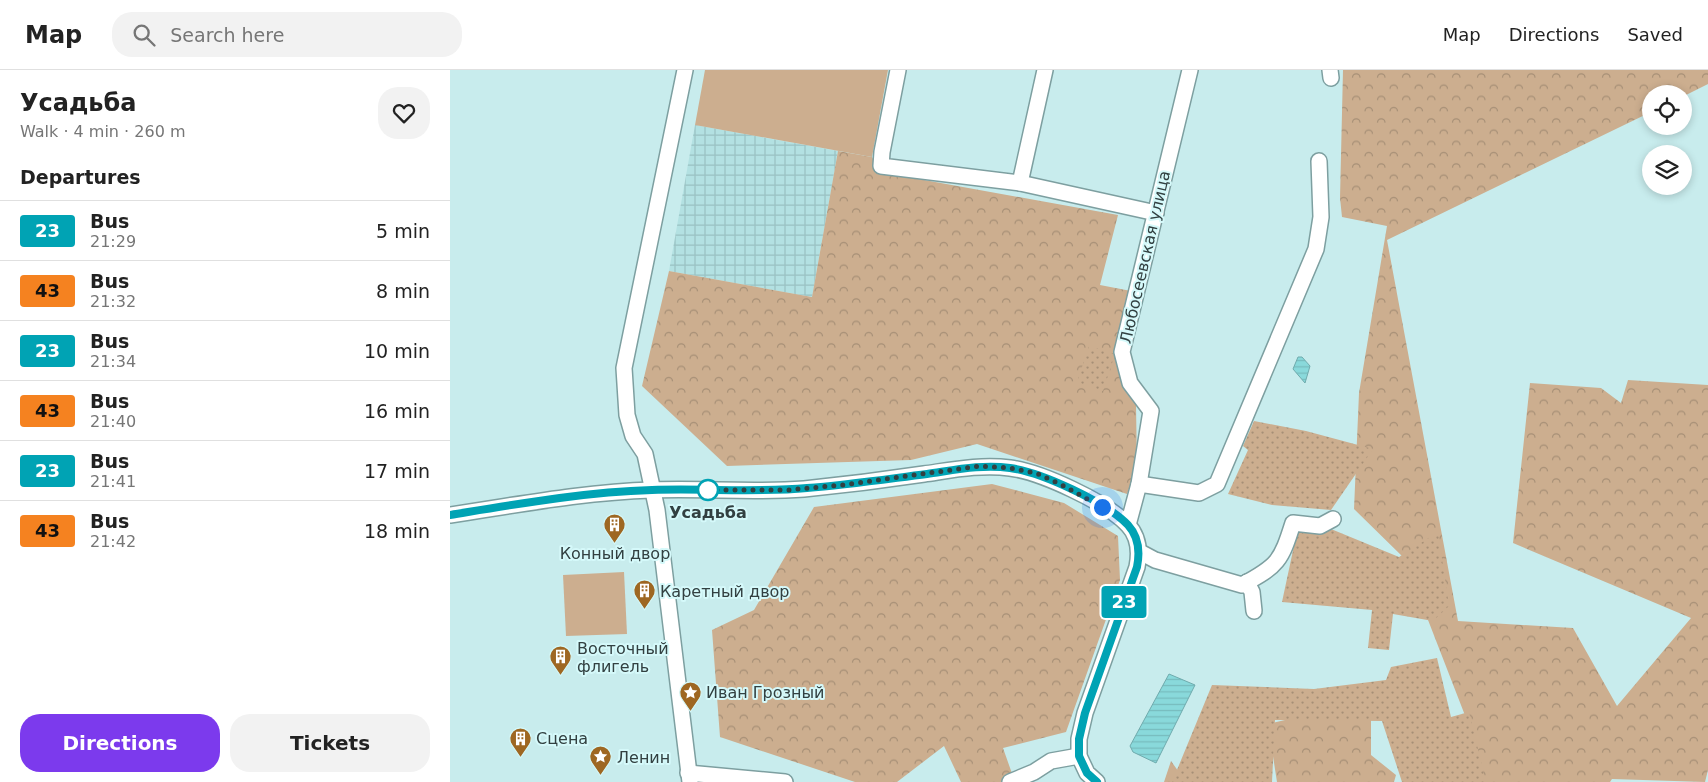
<!DOCTYPE html>
<meta charset="utf-8">
<style>
body{margin:0;font-family:"DejaVu Sans",sans-serif;background:#f2f2f2;color:#222;height:100vh;display:flex;flex-direction:column;font-size:19px;white-space:nowrap}
*{box-sizing:border-box;margin:0}
p{font-size:16px;color:#767676}
.icon{flex:none;width:28px;height:28px;fill:none;stroke:currentColor;stroke-width:2;stroke-linecap:round;stroke-linejoin:round}
.map{position:relative;flex:1;overflow:hidden}
.drawer{display:flex;flex-direction:column;background:#fff;width:450px}
.drawer>*{flex:none}
.badge{padding:0 10px;border-radius:4px;font-size:18px;line-height:32px}
.fabs{position:absolute;left:1192px;top:15px;display:grid;gap:10px}
.fabs a{display:grid;place-items:center;width:50px;height:50px;border-radius:50%;background:#fff;box-shadow:0 2px 8px #0003;font-size:25px}
.you{position:absolute;width:25px;height:25px;margin:-12px;border:4px solid #fff;border-radius:50%;background:#1a73e8;box-shadow:0 0 0 8px #1a73e833}
.map>.badge{position:absolute;translate:-50% -50%;box-shadow:0 0 0 2px #fff}
h2{padding:0 20px;font-size:19px;line-height:45px}
.round{display:grid;place-items:center;flex:none;width:52px;height:52px;border-radius:20px;background:#f2f2f2}
.headline{display:flex;align-items:center;justify-content:space-between;height:85px;padding:0 20px}
h1{font-size:24px;font-weight:700;line-height:38px}
.button{display:flex;gap:10px;margin-top:auto;padding:10px 20px}
.button a{flex:1;height:58px;border-radius:20px;background:#7c3aed;color:#fff;font-size:20px;font-weight:700;line-height:58px;text-align:center}
.button a+a{background:#f2f2f2;color:#222}
ul{padding:0;list-style:none}
li{display:flex;align-items:center;gap:15px;height:60px;padding:0 20px;border-top:1px solid #e0e0e0}
li div{flex:1}
li b{display:block;font-size:19px}
li em{font-style:normal}
li .badge{min-width:55px;font-weight:700;text-align:center}
header{display:flex;align-items:center;gap:30px;box-sizing:border-box;height:70px;padding:0 25px;background:#fff;border-bottom:1px solid #e0e0e0}
header strong{font-size:24px}
nav{display:flex;gap:28px;margin-inline-start:auto;font-size:18px}
.search{width:350px;height:45px;background:#f2f2f2;display:flex;align-items:center;gap:12px;box-sizing:border-box;padding:0 18px;border-radius:20px;color:#767676;font-size:19px}
main{display:flex;flex:1;min-height:0}
.map>svg:first-child{display:block}
.industrial{fill:url(#industrial-grid)}
.green{fill:#ccae8f}
.forest{fill:url(#forest-crowns)}
.garden{fill:url(#garden-dots)}
.water{fill:url(#water-rules);stroke:#6fabad}
.lines{fill:none;stroke-linecap:round;stroke-linejoin:round}
.minor-casing{stroke:#7d9fa0;stroke-width:18}
.minor{stroke:#fff;stroke-width:15}
.line-casing{stroke:#fff;stroke-width:11}
.line{stroke:#00a3b4;stroke-width:8}
.walk{stroke:#324041;stroke-width:5;stroke-dasharray:0 9}
.stop-dot{fill:#fff;stroke:#00a3b4;stroke-width:2.5}
.labels{text-anchor:middle;dominant-baseline:central;stroke-width:4;stroke-linejoin:round;paint-order:stroke}
.street-label{font-size:16px;fill:#324041;stroke:#d5f9fa}
.stop-label{font-size:16px;font-weight:bold;fill:#324041;stroke:#d5f9fa}
.poi-label{font-size:16px;fill:#324041;stroke:#d5f9fa;text-anchor:start}
</style>
<header>
<strong>Map</strong>
<div class="search"><svg class="icon" aria-label="search" viewBox="0 0 24 24"><circle cx="10" cy="10" r="6"/><path d="M15 15l6 6"/></svg>Search here</div>
<nav><a>Map</a><a>Directions</a><a>Saved</a></nav>
</header>
<main>
<section class="drawer">
<div class="headline"><div><h1>Усадьба</h1><p>Walk · 4 min · 260 m</p></div><a class="round"><svg class="icon" aria-label="heart" viewBox="0 0 24 24"><path d="M12 20l-8-8c-3-5 5-10 8-4 3-6 11-1 8 4z"/></svg></a></div>
<h2>Departures</h2>
<ul>
<li><span class="badge" style="background:#00a3b4;color:#fff">23</span><div><b>Bus</b><p>21:29</p></div><em>5 min</em></li>
<li><span class="badge" style="background:#f58220;color:#111">43</span><div><b>Bus</b><p>21:32</p></div><em>8 min</em></li>
<li><span class="badge" style="background:#00a3b4;color:#fff">23</span><div><b>Bus</b><p>21:34</p></div><em>10 min</em></li>
<li><span class="badge" style="background:#f58220;color:#111">43</span><div><b>Bus</b><p>21:40</p></div><em>16 min</em></li>
<li><span class="badge" style="background:#00a3b4;color:#fff">23</span><div><b>Bus</b><p>21:41</p></div><em>17 min</em></li>
<li><span class="badge" style="background:#f58220;color:#111">43</span><div><b>Bus</b><p>21:42</p></div><em>18 min</em></li>
</ul>
<div class="button"><a>Directions</a><a>Tickets</a></div>
</section>
<div class="map">
<svg width="1258" height="712" viewBox="0 0 1258 712">
<defs>
<pattern id="industrial-grid" width="8" height="8" patternUnits="userSpaceOnUse" patternTransform="scale(1.25)"><rect width="8" height="8" fill="#b3e1e2"/><path d="M0 4h8M4 0v8" fill="none" stroke="#9ac2c3"/></pattern>
<pattern id="forest-crowns" width="20" height="18" patternUnits="userSpaceOnUse" patternTransform="scale(1.25)"><rect width="20" height="18" fill="#ccae8f"/><path d="M2 6a3 3 0 1 1 6 0M12 15a3 3 0 1 1 6 0" fill="none" stroke="#a68f76"/></pattern>
<pattern id="garden-dots" width="8" height="8" patternUnits="userSpaceOnUse" patternTransform="scale(1.25)"><rect width="8" height="8" fill="#ccae8f"/><path d="M2 2h.1M6 6h.1" fill="none" stroke="#a68f76" stroke-width="1.8" stroke-linecap="round"/></pattern>
<pattern id="water-rules" width="6" height="5" patternUnits="userSpaceOnUse" patternTransform="scale(1.25)"><rect width="6" height="5" fill="#89d9db"/><path d="M0 2.5h6" fill="none" stroke="#77bbbd"/></pattern>
</defs>
<rect width="100%" height="100%" fill="#c8eced"/>
<path class="industrial" d="M245,55L388,81L362,227L219,201Z"/>
<g class="green">
<path d="M255,0H438L422,87L245,55Z"/>
<path d="M174,502L177,564L116,566L113,505Z"/>
</g>
<g class="forest">
<path d="M893,0H1258V14L1234,26V24H1201V42L937,170L1008,551L1123,558L1167,636L1241,548L1063,473L1080,313L1151,318L1171,333L1178,310L1258,315V700L1255,712L1162,709L1160,712H1031L1016,648L954,488L904,439L909,323L937,156L892,147L890,128Z"/>
<path d="M388,81L422,87L430,102L668,145L650,215L681,221L668,289L686,335L687,397L677,424L527,374L461,390L277,396L192,316L219,201L362,227Z"/>
<path d="M542,414L614,433L668,466L670,510L616,662L553,678L565,712H511L494,676L447,712H405L270,667L262,560L304,540L364,437Z"/>
<path d="M921,630V685L946,705L944,712H827L818,654Z"/>
<path d="M721,691L736,712H714Z"/>
</g>
<g class="garden">
<path d="M639,276L665,284L653,321L627,312Z"/>
<path d="M804,351L856,361L923,379L881,440L822,435L778,424L798,380L793,376Z"/>
<path d="M848,457L881,459L949,487L988,462L999,536L983,551L943,544L939,580L918,578L922,540L832,532Z"/>
<path d="M987,588L1001,647L1019,642L1036,712H952L932,651L825,650L822,712H722L762,615L864,619L936,610L941,597Z"/>
</g>
<g class="water">
<path d="M848,287H852L860,296L855,313L843,299Z"/>
<path d="M719,604L745,615L706,693L683,682L680,676Z"/>
</g>
<g class="lines">
<defs>
<g id="minor">
<path d="M235,0L174,298L177,345L183,366L195,384L207,440L240,712"/>
<path d="M448,0L432,82L431,96L570,113L706,143"/>
<path d="M880,0L881,8"/>
<path d="M570,113L595,0"/>
<path d="M689,414L749,423L767,414L866,179L871,147L869,91"/>
<path d="M0,445C67,435 134,422 202,420C253,418 303,423 354,419C394,415 434,410 474,404C502,400 531,394 560,398C591,402 656,432 678,455C689,467 690,482 687,497L635,643L629,669V686L637,703L647,712"/>
<path d="M678,455L689,414L701,341L680,313L672,282L740,0"/>
<path d="M690,482L705,490L792,515C828,496 831,491 843,453L870,456L883,449"/>
<path d="M797,512L802,522L804,541"/>
<path d="M238,703L335,712"/>
<path d="M560,712L584,702L601,691L629,686"/>
</g>
</defs>
<use href="#minor" class="minor-casing"/>
<use href="#minor" class="minor"/>
</g>
<g class="lines">
<defs>
<path id="line" d="M0,445C67,434 134,422 202,420C254,418 306,423 357,418C397,415 437,409 477,404C505,400 532,394 560,398C591,402 656,432 678,455C689,467 690,482 687,497L635,643L629,669V686L637,703L647,712"/>
</defs>
<use href="#line" class="line-casing"/>
<use href="#line" class="line"/>
<path class="walk" d="M258,420H338L392,415L530,396L559,398L586,403L612,415L652,437"/>
</g>
<defs>
<symbol id="building-pin" viewBox="-11 -11 22 30"><path d="M0 17L-7.5 6A9.5 9.5 0 1 1 7.5 6Z" fill="#9e6722" stroke="#d5f9fa"/><path d="M-4-6H4V6H1V3H-1V6H-4ZM-2.5-4.3h1.7v1.8h-1.7ZM.8-4.3h1.7v1.8H.8ZM-2.5-1h1.7V.8h-1.7ZM.8-1h1.7V.8H.8Z" fill="#fff"/></symbol>
<symbol id="sight-pin" viewBox="-11 -11 22 30"><path d="M0 17L-7.5 6A9.5 9.5 0 1 1 7.5 6Z" fill="#9e6722" stroke="#d5f9fa"/><path d="M0-6L1.8-2.2L6-1.7L2.9 1.2L3.7 5.4L0 3.3L-3.7 5.4L-2.9 1.2L-6-1.7L-1.8-2.2Z" fill="#fff"/></symbol>
</defs>
<g fill-rule="evenodd">
<use href="#building-pin" x="152" y="442" width="25" height="34"/>
<use href="#building-pin" x="182" y="508" width="25" height="34"/>
<use href="#building-pin" x="98" y="574" width="25" height="34"/>
<use href="#sight-pin" x="228" y="610" width="25" height="34"/>
<use href="#building-pin" x="58" y="656" width="25" height="34"/>
<use href="#sight-pin" x="138" y="674" width="25" height="34"/>
</g>
<circle class="stop-dot" cx="258" cy="420" r="10"/>
<g class="labels">
<g class="street-label">
<text transform="translate(695 187) rotate(-77)">Любосеевская улица</text>
</g>
<g class="stop-label">
<text x="258" y="442">Усадьба</text>
</g>
<g class="poi-label">
<text x="165" y="483" text-anchor="middle">Конный двор</text>
<text x="210" y="521">Каретный двор</text>
<text x="127" y="578">Восточный<tspan x="127" dy="18">флигель</tspan></text>
<text x="256" y="622">Иван Грозный</text>
<text x="86" y="668">Сцена</text>
<text x="167" y="687">Ленин</text>
</g>
</g>
</svg>
<div class="fabs">
<a><svg class="icon" aria-label="locate" viewBox="0 0 24 24"><circle cx="12" cy="12" r="6"/><path d="M12 2v4M12 18v4M2 12h4M18 12h4"/></svg></a>
<a><svg class="icon" aria-label="layers" viewBox="0 0 24 24"><path d="M12 4l9 5-9 5-9-5zM3 14l9 5 9-5"/></svg></a>
</div>
<div class="you" style="left:652px;top:437px"></div>
<b class="badge" style="left:674px;top:532px;background:#00a3b4;color:#fff">23</b>
</div>
</main>
